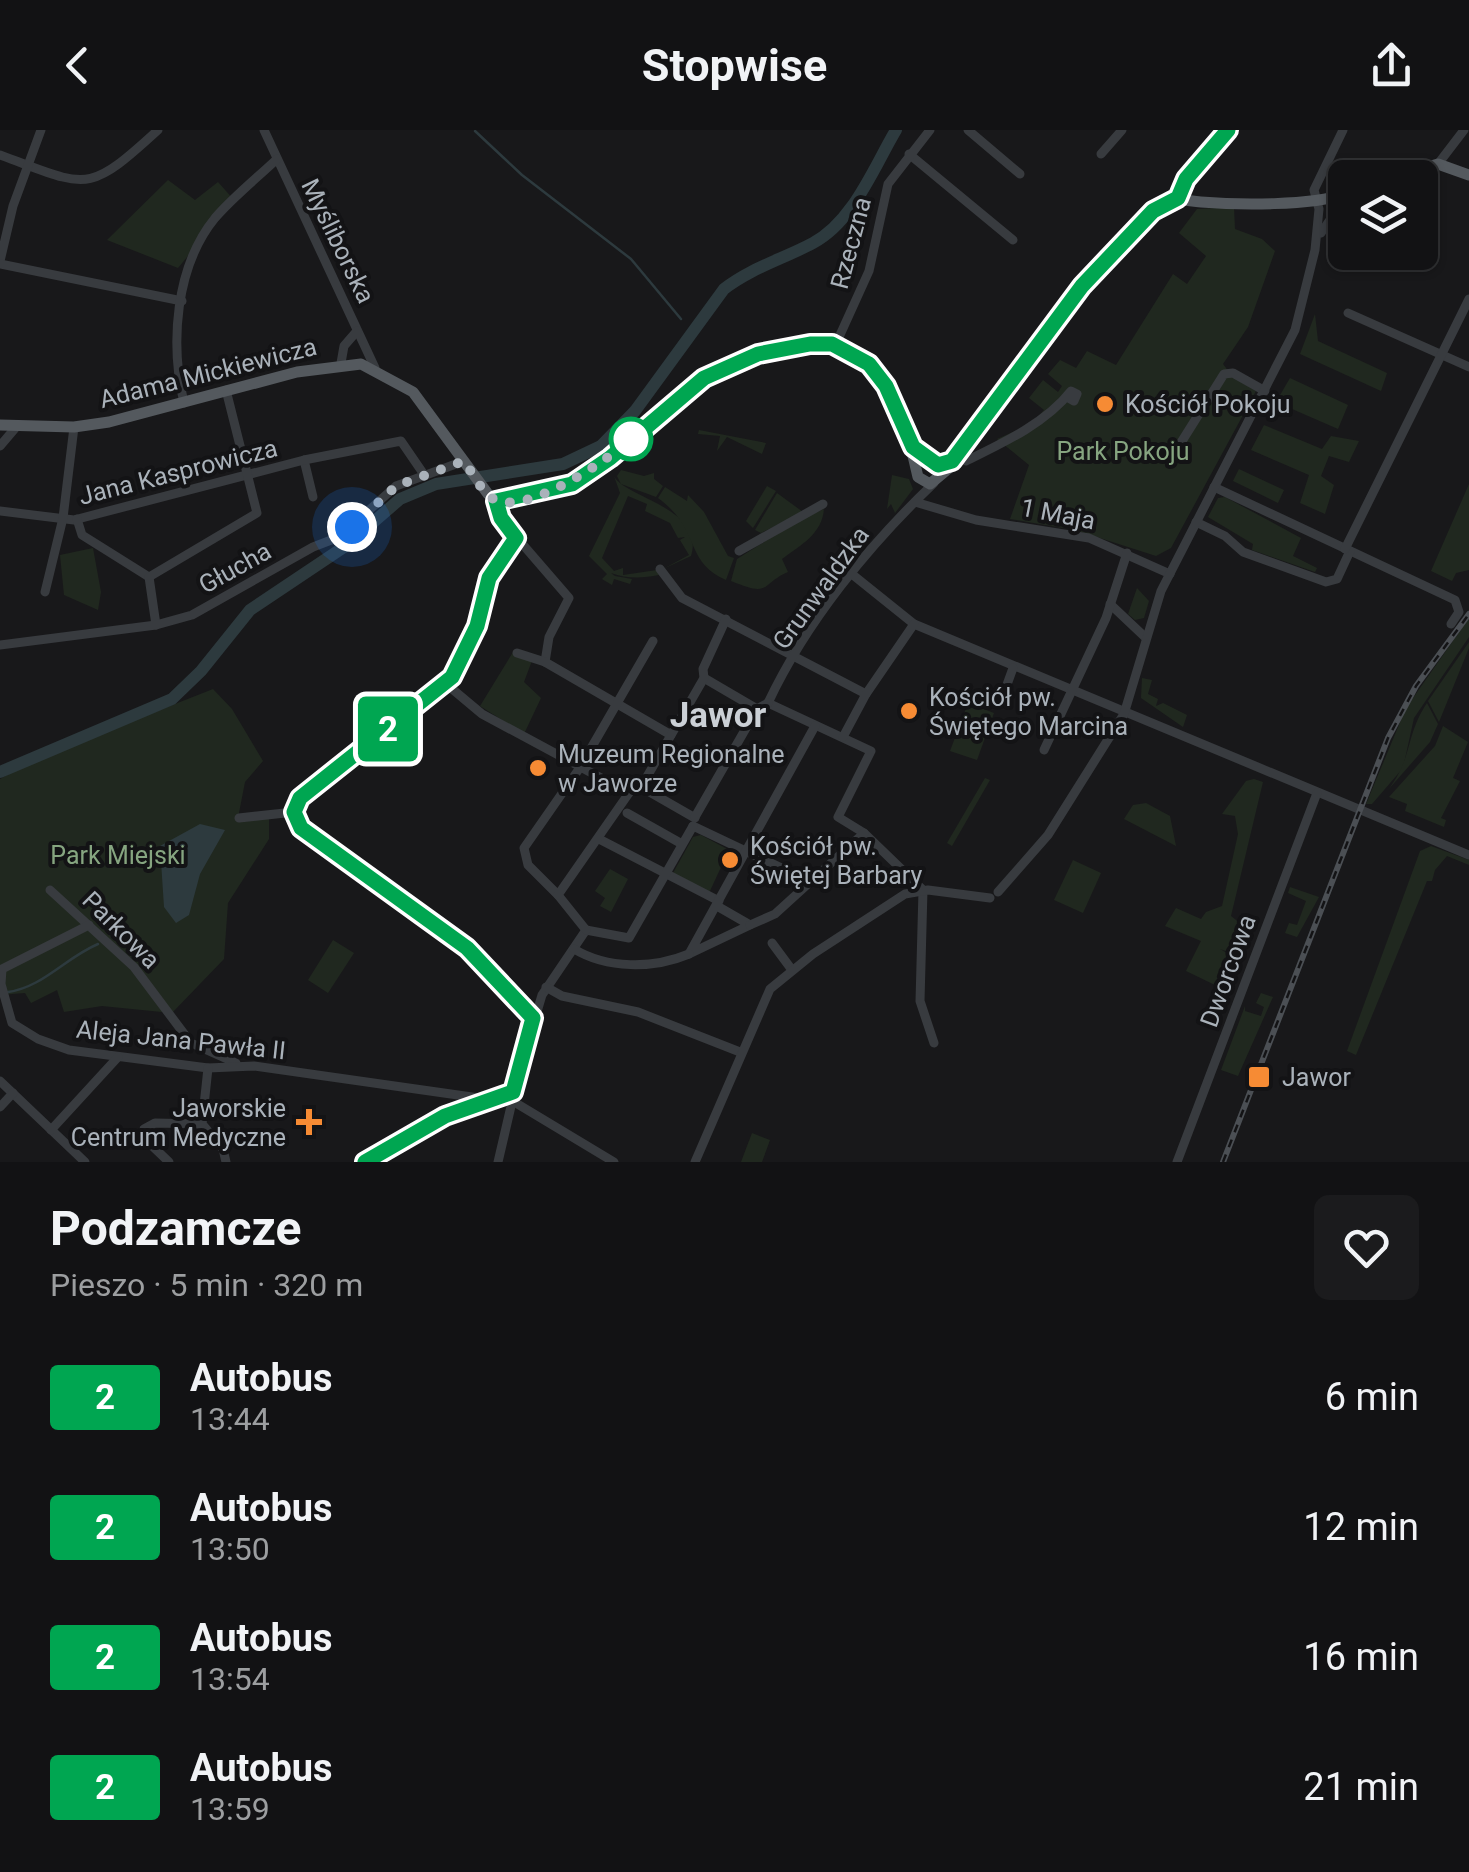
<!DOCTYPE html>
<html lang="pl">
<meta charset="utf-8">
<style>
body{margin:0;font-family:Roboto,sans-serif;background:#1b1b1d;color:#f1f3f6;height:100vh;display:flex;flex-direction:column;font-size:38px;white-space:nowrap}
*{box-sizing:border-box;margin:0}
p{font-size:32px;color:#9c9ea0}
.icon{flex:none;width:55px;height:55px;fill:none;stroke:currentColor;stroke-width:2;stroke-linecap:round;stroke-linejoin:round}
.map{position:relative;height:1032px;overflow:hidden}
.details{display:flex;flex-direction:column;background:#121214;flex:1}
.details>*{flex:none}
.badge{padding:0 20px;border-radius:8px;font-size:35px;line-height:65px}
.controls{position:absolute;left:1328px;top:30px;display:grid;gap:20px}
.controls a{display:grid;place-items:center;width:110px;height:110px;border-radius:15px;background:#121214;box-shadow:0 2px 8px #0004,0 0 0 2px #313234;font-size:50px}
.you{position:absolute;width:50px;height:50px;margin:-25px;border:8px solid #fff;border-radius:50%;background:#1a73e8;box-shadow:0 0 0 15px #1a73e833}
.map>.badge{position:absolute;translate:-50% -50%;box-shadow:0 0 0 5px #fff}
.round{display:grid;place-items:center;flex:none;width:105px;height:105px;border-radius:15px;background:#1b1b1d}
.headline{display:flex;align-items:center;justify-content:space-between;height:170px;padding:0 50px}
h1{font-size:48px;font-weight:700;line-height:75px}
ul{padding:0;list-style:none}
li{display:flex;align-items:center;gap:30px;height:130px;padding:0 50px}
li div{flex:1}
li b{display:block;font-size:38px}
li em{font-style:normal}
li .badge{min-width:110px;font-weight:700;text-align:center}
header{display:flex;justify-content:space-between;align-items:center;height:130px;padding:0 50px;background:#121214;font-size:45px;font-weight:700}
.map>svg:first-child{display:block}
.green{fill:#20281f}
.water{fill:#2d3a3e}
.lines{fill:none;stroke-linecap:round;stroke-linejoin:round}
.stream{stroke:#2d3a3e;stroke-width:2.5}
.river{stroke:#2d3a3e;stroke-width:12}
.minor{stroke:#383b3f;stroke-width:9}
.major{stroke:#54595e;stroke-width:11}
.rail-casing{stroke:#4b4f54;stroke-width:6}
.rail{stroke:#131315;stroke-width:2.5;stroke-dasharray:8;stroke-linecap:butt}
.line-casing{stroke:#fff;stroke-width:22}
.line{stroke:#00a651;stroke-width:15}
.walk{stroke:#aab2ba;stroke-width:10;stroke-dasharray:0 18}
.poi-dot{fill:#f68b34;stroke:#131315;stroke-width:4}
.stop-dot{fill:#fff;stroke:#00a651;stroke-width:5}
.labels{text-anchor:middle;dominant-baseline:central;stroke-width:8;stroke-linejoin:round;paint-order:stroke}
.street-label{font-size:25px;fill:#aab2ba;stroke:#131315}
.poi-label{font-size:25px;fill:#aab2ba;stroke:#131315;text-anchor:start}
.park-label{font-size:25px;fill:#86a580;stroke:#131315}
.district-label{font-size:35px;font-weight:bold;fill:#cbd0d6;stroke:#131315}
</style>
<header><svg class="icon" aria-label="back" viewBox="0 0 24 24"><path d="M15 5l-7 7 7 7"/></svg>Stopwise<svg class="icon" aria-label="share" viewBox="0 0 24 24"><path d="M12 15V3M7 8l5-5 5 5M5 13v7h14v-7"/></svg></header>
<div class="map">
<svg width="1469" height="1032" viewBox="0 0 1469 1032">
<rect width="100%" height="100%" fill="#18181a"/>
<g class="green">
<path d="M168,50L195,70L218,52L234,70L178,138L107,110Z"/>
<path d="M1234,77L1235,99L1262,109L1275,121L1248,197L1223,234L1232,246L1256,261L1171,418L1156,426L1075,400L1010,389L1029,335L997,309L1031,294L1044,280L1029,268L1043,250L1058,262L1062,256L1048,244L1060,230L1076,238L1087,221L1116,235L1173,144L1187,154L1206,126L1179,103L1197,79Z"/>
<path d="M1315,184L1318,211L1387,243L1381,261L1300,224Z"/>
<path d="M1290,248L1348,275L1338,299L1276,272Z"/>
<path d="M1264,295L1322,319L1331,306L1359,311L1349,332L1329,326L1321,346L1334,355L1325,384L1300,373L1309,345L1251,320Z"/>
<path d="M699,300L766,313L762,324L727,307L717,321L720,306L698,304Z"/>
<path d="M1239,339L1284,360L1278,373L1233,351Z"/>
<path d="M621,340L644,346L654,343V349L663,356L656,367L621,354L617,346Z"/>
<path d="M892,345L909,349L913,359L895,383L891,374L887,379Z"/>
<path d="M614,346C623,367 706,378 691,426L663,439L689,425L680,410L685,407L678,408L670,393L645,381L647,374L628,366L602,428L614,441L623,438V445L657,440L659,445C643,448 627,449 611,443L615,446L632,449L630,454L614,449L612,455L602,449L607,444L589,426L620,363Z"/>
<path d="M1469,354V440L1456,443L1452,451L1431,441Z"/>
<path d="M767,356L776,361L753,398L746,391Z"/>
<path d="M665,357L687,371L688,365L704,382L728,426L734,428L726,450C683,431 702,400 658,368Z"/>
<path d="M777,363L803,382L761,403L755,400Z"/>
<path d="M1225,367L1301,408L1293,426L1317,438L1315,442L1252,420L1253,414L1208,387L1218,368Z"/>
<path d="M824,379C822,404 801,415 782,429L788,442C760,454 772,468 731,451L737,429L797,391Z"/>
<path d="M93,418L101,462L98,480L64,465L60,425Z"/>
<path d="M1137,458L1149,471L1144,488L1135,490L1128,484Z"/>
<path d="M1469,488V507L1414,588L1403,638L1372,674H1366L1406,578Z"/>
<path d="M1469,512V518L1439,592L1428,571Z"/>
<path d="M513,522L533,528L524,552L541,568L524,604L480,576Z"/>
<path d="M1142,548L1152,550L1148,564L1158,569L1156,576L1163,573L1187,585L1183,597L1141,568Z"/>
<path d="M213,559L232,579L263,631L245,652L238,688H269V709L228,773L224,829L172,883L102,876L64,882L57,860L31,873L25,863L0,865V649L36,629Z"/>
<path d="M968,573L994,583L977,630L950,621Z"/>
<path d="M1427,573L1438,594L1430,612L1388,660C1413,628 1405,606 1427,573Z"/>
<path d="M1443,596L1468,612L1453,648L1460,651L1441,688L1446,690L1444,697L1405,681L1407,674L1389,667L1435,616Z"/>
<path d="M985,648L990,650L952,716L947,713Z"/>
<path d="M1254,649L1263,652L1231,786L1241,794L1231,823L1220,819L1234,827L1219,857L1186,841L1201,811L1165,796L1176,778L1201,789L1206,782L1222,776L1238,704L1235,686L1222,684L1246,651Z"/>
<path d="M1146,673L1170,686L1176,716L1124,689L1133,675Z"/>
<path d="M701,705L729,720L709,763L673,743L693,707Z"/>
<path d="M1431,716L1469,730V735L1447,726L1435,740L1432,751H1427L1356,925L1347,921L1420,721Z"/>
<path d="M1073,730L1101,743L1083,783L1054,770Z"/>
<path d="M610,739L628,749L611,782L600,776L605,768L595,761Z"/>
<path d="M1290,757L1319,767L1297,807L1285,803L1289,793L1297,795L1306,771L1288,763Z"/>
<path d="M333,810L354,823L328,863L308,850Z"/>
<path d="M1261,863L1273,867L1238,946L1221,940L1245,876V881L1261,886L1264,877L1256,873Z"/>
<path d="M752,1003L770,1010L762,1032H741Z"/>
</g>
<path class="water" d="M200,694L225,700L200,744L189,785L176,793L164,777L160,716Z"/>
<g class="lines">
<g class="stream">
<path d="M475,1L522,45L631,129L681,189"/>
<path d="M8,862C43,857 65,828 98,814"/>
</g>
<path class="river" d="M0,642L172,569L201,541L250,480L347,415L400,369L436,354L563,334L601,316L635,281L724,159C751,138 783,129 813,113C853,92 874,37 896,0"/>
<g class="minor">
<path d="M264,0L375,238"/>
<path d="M968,0L1020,44"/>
<path d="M909,24L1013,110"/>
<path d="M1101,24L1122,0"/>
<path d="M0,25C88,57 86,66 158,0"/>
<path d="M1438,34L1464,0"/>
<path d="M1321,103L1345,68"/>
<path d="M0,131L13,76L41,0"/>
<path d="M0,134L182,171"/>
<path d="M1348,183L1469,237"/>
<path d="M835,216L869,141L888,54L930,0"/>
<path d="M341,233L344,216L357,201"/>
<path d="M184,273C170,214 175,137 215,88C233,67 257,48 277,29"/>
<path d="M0,316L17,296"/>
<path d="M1177,319L1224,244L1233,243L1265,261"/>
<path d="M960,326L966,331C1003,313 1046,293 1071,261L1077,264L1074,271L1067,267"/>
<path d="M304,330L313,367"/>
<path d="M1214,357L1455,470L1459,482L1451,494"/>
<path d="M496,371L505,394L569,468L549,507L545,532"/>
<path d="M915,372L976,390L1089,408L1170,444"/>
<path d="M0,381L74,390L304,330L401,311L425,346"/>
<path d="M77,389L82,405L149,447"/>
<path d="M1196,392L1225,406L1243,422L1326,452L1337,449L1350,421"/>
<path d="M516,408L489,448L477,496L452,547L301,669L294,682L304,701L462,813L533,888"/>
<path d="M1345,419L1469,169"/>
<path d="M739,421L823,374"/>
<path d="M660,439L682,468L866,564"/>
<path d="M853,445L914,494L1469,725"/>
<path d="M45,462L63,388L74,297"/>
<path d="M1110,474L1146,508"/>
<path d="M156,495L149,447L257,383L226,260"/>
<path d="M0,515L156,495L192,485L313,417L339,407L396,356L464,331"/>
<path d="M517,523L545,532L671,605"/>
<path d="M704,548L757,579"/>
<path d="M445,553L482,584L629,663"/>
<path d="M768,573L871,621L838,687L864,703L923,760"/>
<path d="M768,573C806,492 869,415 934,353"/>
<path d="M1000,574L1013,538"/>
<path d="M843,607L866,564L914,494"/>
<path d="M1044,620L1106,488L1127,423"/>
<path d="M641,657L704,548L703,539L726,489"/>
<path d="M636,659L641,657L695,688"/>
<path d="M627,683L682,714"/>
<path d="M695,687L757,579L768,573"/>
<path d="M239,688L294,682"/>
<path d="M693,696L811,752"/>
<path d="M599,709L719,771"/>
<path d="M50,760L134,837L191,913L236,933"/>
<path d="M923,760L920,871L934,913"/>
<path d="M998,762L1048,705L1124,584L1161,461L1295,200L1315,120L1319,79L1314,60L1343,0"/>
<path d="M558,765L528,735L524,718L579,639L653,511"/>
<path d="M717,776L750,795L689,824L815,596"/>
<path d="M89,795L2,839L1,854L12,893L38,909L69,920L208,938L254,936L486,969"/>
<path d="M750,795L775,784L864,703"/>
<path d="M586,800L542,865L513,962L506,967L614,1032"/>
<path d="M586,800L629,808L693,696"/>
<path d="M586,800L558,765L629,663"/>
<path d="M772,813L792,840"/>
<path d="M574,819C607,839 653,839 689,824"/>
<path d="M546,857L562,866L638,882L740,922"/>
<path d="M208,938L202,994L223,1019L226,1032"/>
<path d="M0,951L85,1032"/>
<path d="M0,977L13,963"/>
<path d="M51,1000L118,927"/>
<path d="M169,1032L146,1010L144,999L155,993L202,994"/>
<path d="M366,1032C409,1008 456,971 506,967"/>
<path d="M498,1032L512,972"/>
<path d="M695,1032L770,859L813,824L905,764L928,760L990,768"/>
<path d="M1177,1032L1317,663"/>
</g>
<g class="major">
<path d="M1392,48L1438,34L1469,45"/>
<path d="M1178,68L1186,49L1228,0"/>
<path d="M0,295L74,297L109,292L297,242L361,234L413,262L488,364C510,384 568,355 591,343C624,318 651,285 684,261C731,228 820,188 870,234C897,261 910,311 918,347L930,354L955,333L1082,156L1163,73C1177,67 1186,71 1201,72C1238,75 1311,76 1345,64"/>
<path d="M911,314L938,335"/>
</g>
<defs>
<path id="rail" d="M1223,1032L1388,608L1416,556L1469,484"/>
</defs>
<use href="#rail" class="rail-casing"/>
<use href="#rail" class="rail"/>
</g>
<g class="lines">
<defs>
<path id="line" d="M365,1032L445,986L513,962L533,888L467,818L301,698L294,682L300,668L452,547L477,496L489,448L516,408L501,388L496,371L572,354L610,328L704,248L758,224L810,214H832L869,234L886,256L913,317L938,335L952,331L1082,156L1153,81L1178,68L1186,49L1228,0"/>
</defs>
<use href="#line" class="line-casing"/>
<use href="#line" class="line"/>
<path class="walk" d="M352,397L396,356L464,331C472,342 481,361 492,368C523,389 609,329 631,309"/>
</g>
<g class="poi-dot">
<circle cx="1105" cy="274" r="10"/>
<circle cx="909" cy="581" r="10"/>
<circle cx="538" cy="638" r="10"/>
<circle cx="730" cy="730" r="10"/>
<rect x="1247" y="935" width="24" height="24" rx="5"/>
<path d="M304 977h10v10h10v10h-10v10h-10v-10h-10v-10h10z"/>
</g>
<circle class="stop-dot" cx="631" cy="309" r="20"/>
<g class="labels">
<g class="street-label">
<text transform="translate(338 111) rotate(64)">Myśliborska</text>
<text transform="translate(851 113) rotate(-75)">Rzeczna</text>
<text transform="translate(208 243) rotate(-14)">Adama Mickiewicza</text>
<text transform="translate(178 342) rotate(-14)">Jana Kasprowicza</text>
<text transform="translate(1058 384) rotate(11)">1 Maja</text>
<text transform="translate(235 438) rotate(-29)">Głucha</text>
<text transform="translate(821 458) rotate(-54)">Grunwaldzka</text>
<text transform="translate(121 800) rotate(45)">Parkowa</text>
<text transform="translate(1228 841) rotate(-70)">Dworcowa</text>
<text transform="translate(181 910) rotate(6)">Aleja Jana Pawła II</text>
</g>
<g class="poi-label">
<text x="1125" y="274">Kościół Pokoju</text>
<text x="929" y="567">Kościół pw.<tspan x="929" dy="29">Świętego Marcina</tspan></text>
<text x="558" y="624">Muzeum Regionalne<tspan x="558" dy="29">w Jaworze</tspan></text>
<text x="750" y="716">Kościół pw.<tspan x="750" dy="29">Świętej Barbary</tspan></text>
<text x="1282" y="947">Jawor</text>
<text x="286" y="978" text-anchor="end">Jaworskie<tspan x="286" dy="29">Centrum Medyczne</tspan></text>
</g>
<g class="park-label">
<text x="1123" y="321">Park Pokoju</text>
<text x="118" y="725">Park Miejski</text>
</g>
<g class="district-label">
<text x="718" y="585">Jawor</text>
</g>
</g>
</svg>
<div class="controls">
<a><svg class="icon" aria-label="layers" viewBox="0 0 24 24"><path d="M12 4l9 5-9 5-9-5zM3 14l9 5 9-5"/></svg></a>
</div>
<div class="you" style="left:352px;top:397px"></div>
<b class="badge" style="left:388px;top:599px;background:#00a651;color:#fff">2</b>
</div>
<section class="details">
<div class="headline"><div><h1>Podzamcze</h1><p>Pieszo · 5 min · 320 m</p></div><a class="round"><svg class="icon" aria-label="heart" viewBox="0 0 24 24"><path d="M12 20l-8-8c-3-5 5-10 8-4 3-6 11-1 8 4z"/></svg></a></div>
<ul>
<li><span class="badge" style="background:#00a651;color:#fff">2</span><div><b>Autobus</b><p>13:44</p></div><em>6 min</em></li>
<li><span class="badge" style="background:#00a651;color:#fff">2</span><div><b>Autobus</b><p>13:50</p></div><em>12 min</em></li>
<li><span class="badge" style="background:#00a651;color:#fff">2</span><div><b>Autobus</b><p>13:54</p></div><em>16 min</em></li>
<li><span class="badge" style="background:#00a651;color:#fff">2</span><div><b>Autobus</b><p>13:59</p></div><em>21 min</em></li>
</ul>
</section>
